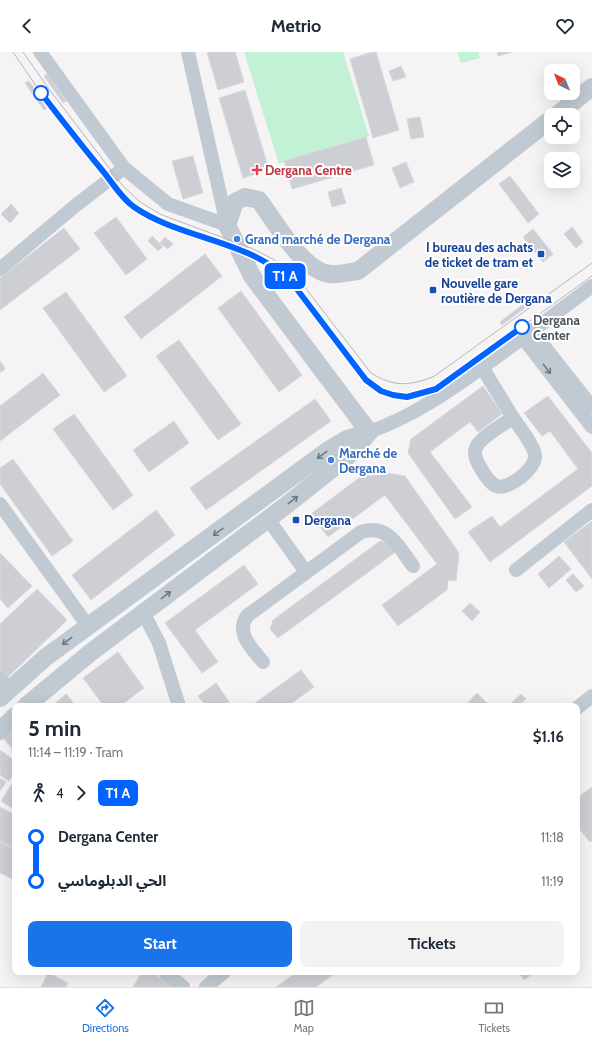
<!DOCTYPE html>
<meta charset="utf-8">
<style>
body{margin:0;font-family:Cabin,"Noto Sans Arabic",sans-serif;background:#f2f2f3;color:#1f2937;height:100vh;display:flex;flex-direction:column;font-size:15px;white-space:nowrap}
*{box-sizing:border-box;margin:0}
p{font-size:13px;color:#747a83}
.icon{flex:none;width:22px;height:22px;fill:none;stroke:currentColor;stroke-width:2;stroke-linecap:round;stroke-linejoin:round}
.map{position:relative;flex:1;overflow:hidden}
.details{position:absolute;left:12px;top:651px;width:568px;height:272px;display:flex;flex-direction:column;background:#fff;border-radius:8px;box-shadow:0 4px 16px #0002}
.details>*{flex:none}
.badge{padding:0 8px;border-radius:6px;font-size:14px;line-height:26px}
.needle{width:26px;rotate:317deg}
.buttons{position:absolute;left:544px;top:12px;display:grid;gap:8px}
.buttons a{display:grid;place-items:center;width:36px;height:36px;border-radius:8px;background:#fff;box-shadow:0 4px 16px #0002;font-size:20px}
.map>.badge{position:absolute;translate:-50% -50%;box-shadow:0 0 0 2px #fff}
.legs{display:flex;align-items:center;gap:6px;height:44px;padding:0 16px;font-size:13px}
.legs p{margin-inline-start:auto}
.summary{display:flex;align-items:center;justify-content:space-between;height:68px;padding:0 16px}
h1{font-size:22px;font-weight:700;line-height:30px}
.button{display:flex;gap:8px;margin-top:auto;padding:8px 16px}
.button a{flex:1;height:46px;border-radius:8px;background:#1a73e8;color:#fff;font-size:16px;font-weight:700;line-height:46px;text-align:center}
.button a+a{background:#f2f2f3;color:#1f2937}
ul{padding:0 16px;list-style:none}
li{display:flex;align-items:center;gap:14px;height:44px;font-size:15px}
li i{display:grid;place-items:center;width:6px;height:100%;margin:0 5px;background:currentColor}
li i::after{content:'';width:10px;height:10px;margin:-5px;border:3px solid;border-radius:50%;background:#fff}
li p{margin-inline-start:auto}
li:first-child i{background:linear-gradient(#0000 50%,currentColor 0)}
li:last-child i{background:linear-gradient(currentColor 50%,#0000 0)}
header{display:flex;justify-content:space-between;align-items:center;height:52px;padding:0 16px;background:#fff;font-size:18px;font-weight:700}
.menu{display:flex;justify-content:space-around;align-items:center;height:56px;border-top:1px solid #e0e1e3;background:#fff;font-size:11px;color:#747a83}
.menu a{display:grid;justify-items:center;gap:2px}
.menu .selected{color:#1a73e8}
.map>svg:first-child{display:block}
.green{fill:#c3f1d5}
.building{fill:#cdcfd5;stroke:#d7d9de}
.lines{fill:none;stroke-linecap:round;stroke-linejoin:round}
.minor{stroke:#c1cad2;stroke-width:14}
.tertiary{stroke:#c1cad2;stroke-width:18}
.tram{stroke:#b5b8bd;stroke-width:1}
.oneway{stroke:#6e7983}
.line-1-casing{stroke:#fff;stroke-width:9}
.line-1{stroke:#0363ff;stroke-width:6}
.stop-1-dot{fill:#fff;stroke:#0363ff;stroke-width:2}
.health-dot{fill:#e0444e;stroke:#fff;stroke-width:1.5}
.shop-dot{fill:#3f7fe0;stroke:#fff;stroke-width:1.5}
.transit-dot{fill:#1a4fb4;stroke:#fff;stroke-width:1.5}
.labels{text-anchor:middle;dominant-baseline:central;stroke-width:4;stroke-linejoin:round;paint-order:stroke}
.health-label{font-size:13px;font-weight:bold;fill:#be3a42;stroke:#fff;text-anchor:start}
.shop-label{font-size:13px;font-weight:bold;fill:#366cbe;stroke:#fff;text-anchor:start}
.transit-label{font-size:13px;font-weight:bold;fill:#164399;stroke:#fff;text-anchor:start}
.stop-label{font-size:13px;font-weight:bold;fill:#4a5661;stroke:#fff;text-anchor:start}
</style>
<header><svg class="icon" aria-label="back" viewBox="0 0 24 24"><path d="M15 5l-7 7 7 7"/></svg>Metrio<svg class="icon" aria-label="heart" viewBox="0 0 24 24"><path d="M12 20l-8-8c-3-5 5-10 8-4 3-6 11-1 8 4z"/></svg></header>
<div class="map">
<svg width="592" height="935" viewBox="0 0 592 935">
<rect width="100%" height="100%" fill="#f5f3f3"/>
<g class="green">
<path d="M244,0H343L369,84L279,112Z"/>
<path d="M457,0H478L480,6L461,11Z"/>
</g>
<g class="building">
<path d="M207,0H235L244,30L218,38Z"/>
<path d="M372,0H376L399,78L373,86L350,7Z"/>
<path d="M497,0H512L498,4Z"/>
<path d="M401,14L406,25L393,29L389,19Z"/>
<path d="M47,22L66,49L63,51L44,24Z"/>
<path d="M29,29L48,56L44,58L25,31Z"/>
<path d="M245,38L269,118L243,126L219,46Z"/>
<path d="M420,65L424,85L411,87L407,67Z"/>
<path d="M366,85L374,113L292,137L284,109Z"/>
<path d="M193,104L203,141L183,147L172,109Z"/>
<path d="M406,110L414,130L400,136L392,116Z"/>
<path d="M510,124L539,162L528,171L499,132Z"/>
<path d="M341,136L346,151L332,155L328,140Z"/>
<path d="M11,152L19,161L10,171L1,162Z"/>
<path d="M116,165L147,207L126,223L94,181Z"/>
<path d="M572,175L583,190L576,196L564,182Z"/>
<path d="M64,176L80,197L0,258V226Z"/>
<path d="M533,177L553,202L543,210L523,185Z"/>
<path d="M152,184L163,195L158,199L148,189Z"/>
<path d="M165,185L173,192L168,197L160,191Z"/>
<path d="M205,202L222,224L141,287L124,265Z"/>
<path d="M241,239L302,323L279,340L218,256Z"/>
<path d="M66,240L127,324L104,340L43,256Z"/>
<path d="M526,250L529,253L502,273L500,270Z"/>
<path d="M179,288L241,372L218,388L156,304Z"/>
<path d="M0,309L5,317L0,321Z"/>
<path d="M43,321L60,343L0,389V354Z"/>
<path d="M483,334L502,362L478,380L470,370L430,400L472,455L455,467L408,401L411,387Z"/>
<path d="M548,344L592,401V434L490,510L468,480L492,464L500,475L578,417L550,379L542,384L524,361Z"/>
<path d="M315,347L331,369L206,458L190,436Z"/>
<path d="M74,362L133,443L113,458L53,377Z"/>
<path d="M174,369L189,391L149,420L133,398Z"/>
<path d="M13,407L73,489L52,504L0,432V416Z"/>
<path d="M372,419L405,424L459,501L456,529L448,528L447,538L398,574L382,553L437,512L385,443L328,485L311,462L363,423L371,424Z"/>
<path d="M156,458L175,483L91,548L72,523Z"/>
<path d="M592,469V527L564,490Z"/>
<path d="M380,489L390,490L397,499L278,586L270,577L273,568Z"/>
<path d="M0,501L32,534L8,556L0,547Z"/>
<path d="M559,504L571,517L549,536L538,522Z"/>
<path d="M244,513L258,532L195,578L218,610L202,621L165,571Z"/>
<path d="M573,522L584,534L576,540L566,528Z"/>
<path d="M37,537L67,568L7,626L0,619V572Z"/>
<path d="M470,551L480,560L472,569L462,559Z"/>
<path d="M118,600L144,636L120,654H104L83,626Z"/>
<path d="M301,618L314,635L288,654H251Z"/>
<path d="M216,631L232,654H206L198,644Z"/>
<path d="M477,641L490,654H465Z"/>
<path d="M66,642L76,654H52Z"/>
<path d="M521,642L526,647L518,654H515L512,650Z"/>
<path d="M15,677V700L4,687Z"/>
<path d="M0,698L15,709V720L9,729L0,723Z"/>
<path d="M0,726L6,730L0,739Z"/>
<path d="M15,727V751L12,756L1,749Z"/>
<path d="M592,735V789L590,790L577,774V746Z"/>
<path d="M0,755L15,763V796L0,789Z"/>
<path d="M0,790L15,797V822L13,827L0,821Z"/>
<path d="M142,920H150L176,935H133Z"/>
<path d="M297,920H337L316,935H276Z"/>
<path d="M518,920H535L524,928Z"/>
<path d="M48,921L68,931L66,935H41Z"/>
</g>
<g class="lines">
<g class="minor">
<path d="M40,0L124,116L168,152L227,173"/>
<path d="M188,0L227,173"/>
<path d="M0,217L75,154L124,116"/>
<path d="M532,279L592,355"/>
<path d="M523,286L592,375"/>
<path d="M482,315L513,366"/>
<path d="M513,366C519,374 534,394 535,403C537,416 508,439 496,434C488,430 481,417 477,409C475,405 474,401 476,396C479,386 504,372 513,366Z"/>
<path d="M369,380C414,364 451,338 488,311C523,286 558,260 592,234"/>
<path d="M0,452L88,574"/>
<path d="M268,467L306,520"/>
<path d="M516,518L592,458"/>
<path d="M143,560L159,591L179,654"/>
<path d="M263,610C252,596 235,582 247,564L361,480C388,471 399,495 413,514"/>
<path d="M0,627L10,637"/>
<path d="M577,656L592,644"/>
<path d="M165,920L183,935"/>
<path d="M206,935L224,920"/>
</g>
<g class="tertiary">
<path d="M557,63L592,35"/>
<path d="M369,380L326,323L252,224L227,173L235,150L245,145L259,148C274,168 303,220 330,222C339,223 349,220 358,219L551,67"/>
<path d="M0,646L46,605L68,589L327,399L347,387L369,380"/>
<path d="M26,654L90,601L284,455L337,413L355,398L369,380"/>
<path d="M0,679L15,664"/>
</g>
<g class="tram">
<path d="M13,0L41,41L116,136L133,154L153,166L259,206L275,216L289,227L366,328C378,337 393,347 409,345C418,343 427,340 436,337L592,224"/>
<path d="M23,0L49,37L123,134L140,150L162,163L251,196L273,207L293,220L371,321C394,335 408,334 433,325L592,211"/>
</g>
</g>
<defs><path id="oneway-shaft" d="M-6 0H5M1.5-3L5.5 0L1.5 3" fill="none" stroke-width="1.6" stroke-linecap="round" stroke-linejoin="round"/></defs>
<g class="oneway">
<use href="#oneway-shaft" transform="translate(547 317) rotate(52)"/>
<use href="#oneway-shaft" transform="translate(322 403) rotate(144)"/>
<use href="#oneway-shaft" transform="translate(293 448) rotate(-38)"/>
<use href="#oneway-shaft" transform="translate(218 480) rotate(144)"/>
<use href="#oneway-shaft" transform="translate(166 543) rotate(-37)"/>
<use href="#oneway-shaft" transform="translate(67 589) rotate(143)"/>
</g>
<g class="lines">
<defs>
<path id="line-1" d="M41,41C61,67 81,93 102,118C112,130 121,146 134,155C183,189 258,188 296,236L366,328L381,339L393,343L407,345L436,337L522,275"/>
</defs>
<use href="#line-1" class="line-1-casing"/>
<use href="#line-1" class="line-1"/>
</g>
<g class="stop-1-dot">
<circle cx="41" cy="41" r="7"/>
<circle cx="522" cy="275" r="7"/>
</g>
<path class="health-dot" d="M255 112h4v4h4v4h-4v4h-4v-4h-4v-4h4z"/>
<g class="shop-dot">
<circle cx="237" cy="187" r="4"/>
<circle cx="331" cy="408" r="4"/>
</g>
<g class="transit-dot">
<rect x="537" y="198" width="8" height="8" rx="2"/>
<rect x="429" y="234" width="8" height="8" rx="2"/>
<rect x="292" y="464" width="8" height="8" rx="2"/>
</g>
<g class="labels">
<g class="health-label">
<text x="265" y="118">Dergana Centre</text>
</g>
<g class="shop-label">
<text x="245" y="187">Grand marché de Dergana</text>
<text x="339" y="401">Marché de<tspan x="339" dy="15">Dergana</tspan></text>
</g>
<g class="transit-label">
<text x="533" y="195" text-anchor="end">I bureau des achats<tspan x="533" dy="15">de ticket de tram et</tspan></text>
<text x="441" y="231">Nouvelle gare<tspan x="441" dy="15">routière de Dergana</tspan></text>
<text x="304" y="468">Dergana</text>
</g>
<g class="stop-label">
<text x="533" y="268">Dergana<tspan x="533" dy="15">Center</tspan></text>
</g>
</g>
</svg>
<div class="buttons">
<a><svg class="needle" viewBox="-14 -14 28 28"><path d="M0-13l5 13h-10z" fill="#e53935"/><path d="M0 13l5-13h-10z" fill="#747a83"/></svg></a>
<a><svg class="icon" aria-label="locate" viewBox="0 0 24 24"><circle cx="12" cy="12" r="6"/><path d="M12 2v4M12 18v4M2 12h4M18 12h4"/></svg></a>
<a><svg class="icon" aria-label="layers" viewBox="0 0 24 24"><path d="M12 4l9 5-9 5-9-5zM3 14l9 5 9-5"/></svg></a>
</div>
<b class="badge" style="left:285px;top:224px;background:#0363ff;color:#fff">T1 A</b>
<section class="details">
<div class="summary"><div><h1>5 min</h1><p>11:14 – 11:19 · Tram</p></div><b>$1.16</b></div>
<div class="legs"><svg class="icon" aria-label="walk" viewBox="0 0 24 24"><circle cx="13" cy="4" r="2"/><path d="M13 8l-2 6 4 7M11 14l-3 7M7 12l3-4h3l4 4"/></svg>4<svg class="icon" aria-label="forward" viewBox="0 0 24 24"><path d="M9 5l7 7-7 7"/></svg><b class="badge" style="background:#0363ff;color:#fff">T1 A</b></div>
<ul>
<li><i style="color:#0363ff"></i><b>Dergana Center</b><p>11:18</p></li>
<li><i style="color:#0363ff"></i><b>الحي الدبلوماسي</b><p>11:19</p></li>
</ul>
<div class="button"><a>Start</a><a>Tickets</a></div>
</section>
</div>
<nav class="menu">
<a class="selected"><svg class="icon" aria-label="directions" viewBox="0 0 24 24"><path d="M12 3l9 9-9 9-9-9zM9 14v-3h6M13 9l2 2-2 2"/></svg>Directions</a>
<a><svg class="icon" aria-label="map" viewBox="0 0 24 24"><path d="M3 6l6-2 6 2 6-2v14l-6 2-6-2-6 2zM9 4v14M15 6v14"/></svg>Map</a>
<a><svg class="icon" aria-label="tickets" viewBox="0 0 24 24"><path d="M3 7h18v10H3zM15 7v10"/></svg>Tickets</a>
</nav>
